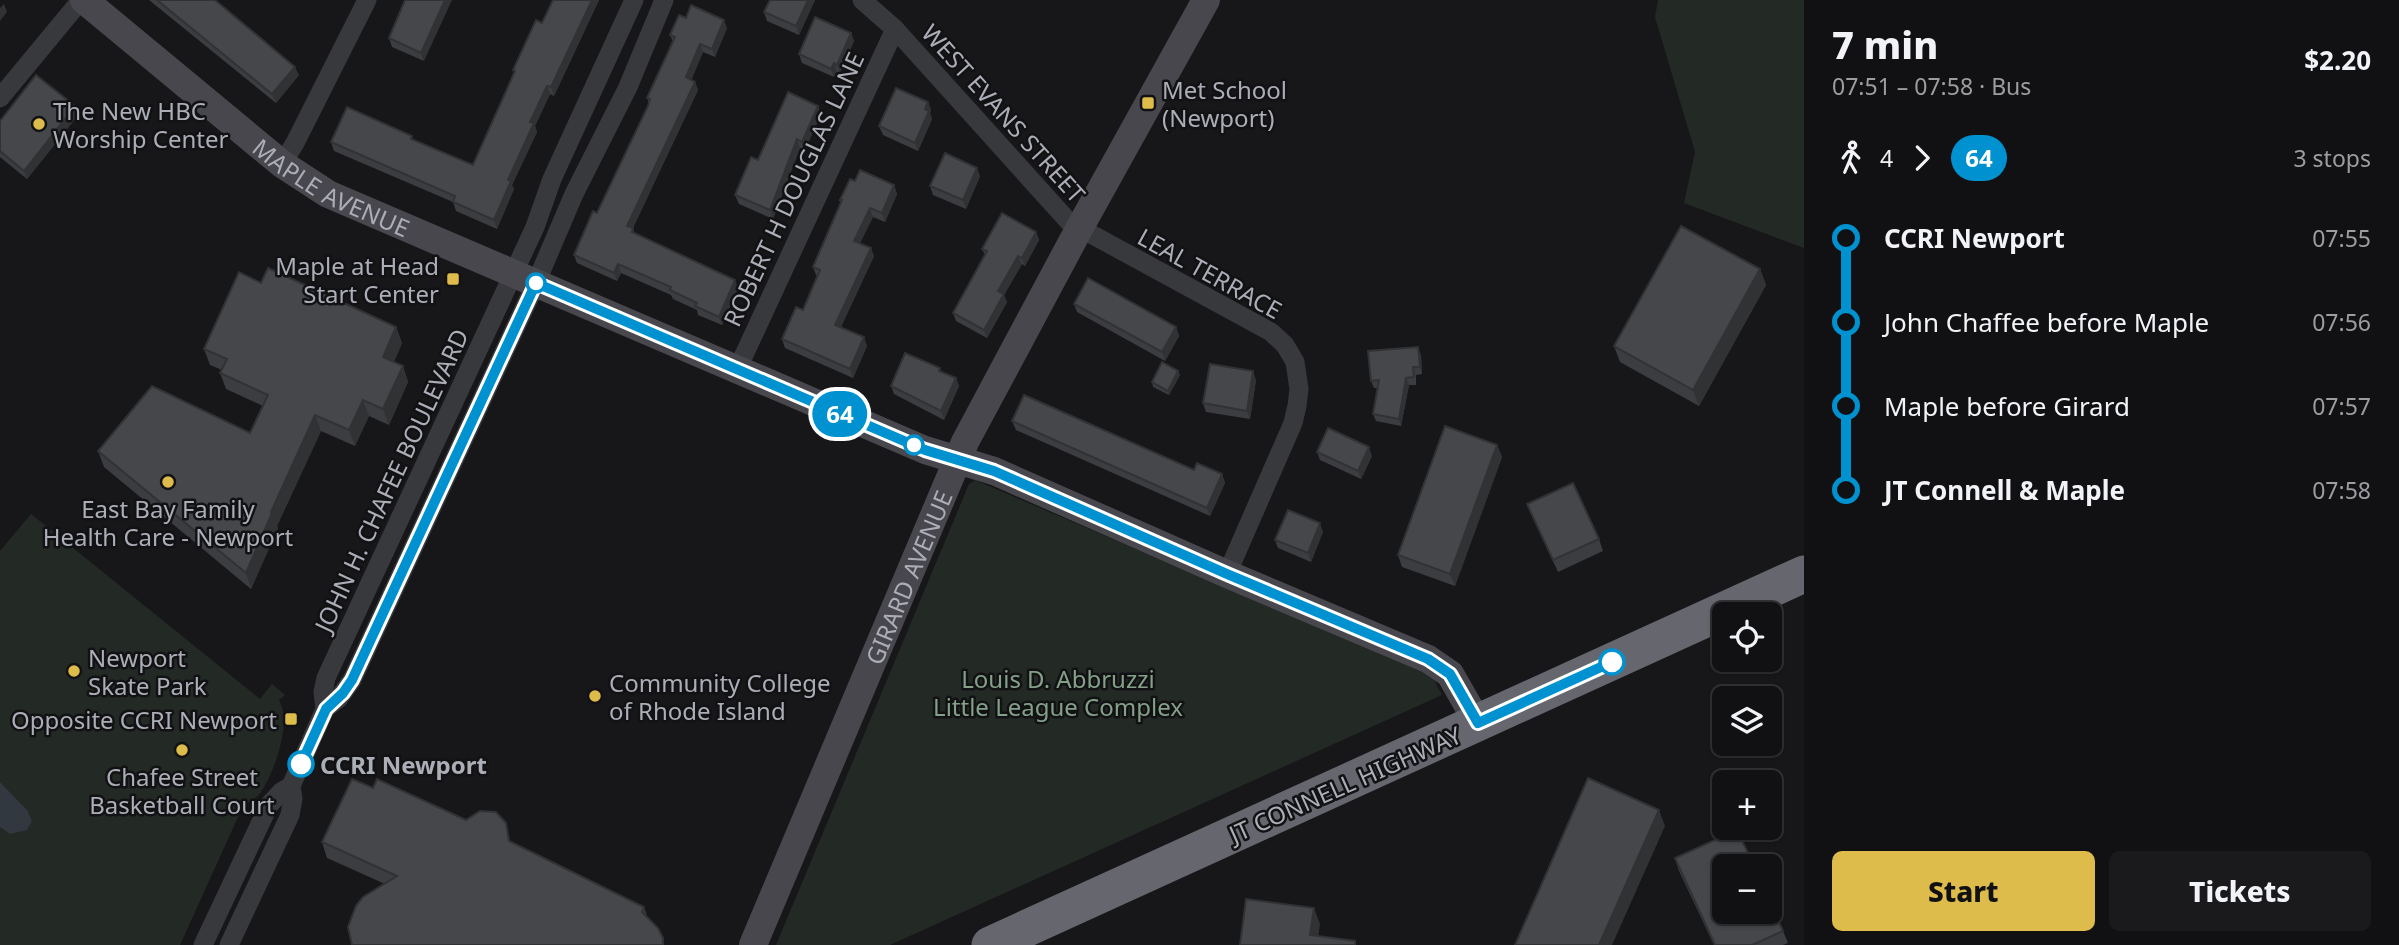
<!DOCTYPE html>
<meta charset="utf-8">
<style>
body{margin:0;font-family:"Noto Sans",sans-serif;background:#1a1a1c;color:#f1f3f6;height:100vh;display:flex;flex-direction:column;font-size:26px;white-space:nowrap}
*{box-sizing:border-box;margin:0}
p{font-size:23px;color:#9c9da0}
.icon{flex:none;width:38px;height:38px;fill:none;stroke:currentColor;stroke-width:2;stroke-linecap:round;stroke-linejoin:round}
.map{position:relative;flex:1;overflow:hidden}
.panel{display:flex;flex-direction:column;background:#111113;width:595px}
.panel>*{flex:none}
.badge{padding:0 14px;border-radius:23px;font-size:24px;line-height:46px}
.controls{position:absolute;left:1712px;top:602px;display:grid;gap:14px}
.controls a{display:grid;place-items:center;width:70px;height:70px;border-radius:10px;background:#111113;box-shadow:0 2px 5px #0004,0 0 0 2px #303133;font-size:35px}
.map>.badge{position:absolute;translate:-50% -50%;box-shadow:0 0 0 4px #fff}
.legs{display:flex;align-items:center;gap:10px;height:77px;padding:0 28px;font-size:23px}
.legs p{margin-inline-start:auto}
.summary{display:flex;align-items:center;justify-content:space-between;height:119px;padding:0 28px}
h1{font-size:38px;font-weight:800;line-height:52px}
.action{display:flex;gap:14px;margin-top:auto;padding:14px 28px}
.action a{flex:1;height:80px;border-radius:10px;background:#ddbc4b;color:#111;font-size:28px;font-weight:800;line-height:80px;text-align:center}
.action a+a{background:#1a1a1c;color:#f1f3f6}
ul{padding:0 28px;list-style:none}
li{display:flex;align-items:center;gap:24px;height:84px;font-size:26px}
li i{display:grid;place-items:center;width:10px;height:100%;margin:0 9px;background:currentColor}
li i::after{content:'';width:18px;height:18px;margin:-9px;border:5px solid;border-radius:50%;background:#111113}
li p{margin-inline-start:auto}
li:first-child i{background:linear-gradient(#0000 50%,currentColor 0)}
li:last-child i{background:linear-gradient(currentColor 50%,#0000 0)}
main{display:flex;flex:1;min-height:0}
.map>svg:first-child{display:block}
.green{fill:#232a25}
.water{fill:#323840}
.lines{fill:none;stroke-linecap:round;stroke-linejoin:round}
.street{stroke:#38393d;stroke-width:19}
.secondary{stroke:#47474d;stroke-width:28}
.highway{stroke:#65666e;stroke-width:37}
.wall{fill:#3c3d40}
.shaded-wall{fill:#313234}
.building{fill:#46474b;stroke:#313234;stroke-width:2}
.line-1-casing{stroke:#fff;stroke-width:16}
.line-1{stroke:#0092d0;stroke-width:10}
.poi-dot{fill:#ddbc4b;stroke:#121214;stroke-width:2.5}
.stop-1-dot{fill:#fff;stroke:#0092d0;stroke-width:3.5}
.labels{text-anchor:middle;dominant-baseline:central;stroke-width:5;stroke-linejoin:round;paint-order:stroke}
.poi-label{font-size:24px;fill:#abadb7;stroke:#121214;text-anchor:start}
.street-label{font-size:24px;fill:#abadb7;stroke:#121214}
.park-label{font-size:24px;fill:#84a089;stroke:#121214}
.stop-label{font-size:24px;font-weight:bold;fill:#abadb7;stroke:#121214;text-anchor:start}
</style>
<main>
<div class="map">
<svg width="1804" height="945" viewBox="0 0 1804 945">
<rect width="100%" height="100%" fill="#171719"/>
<g class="green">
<path d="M1658,0H1804V248L1684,203L1695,152L1655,17Z"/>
<path d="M975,480L1282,612L1413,663L1434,680L1442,695L890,945H776L969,484Z"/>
<path d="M31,514L260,699L272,684L285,695L279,700C292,724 275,770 261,792C257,798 249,802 243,806L180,945H0V827L10,834L32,821L28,811L0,782V551Z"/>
</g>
<path class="water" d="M0,782L28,811L32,821L27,830L10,834L0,827Z"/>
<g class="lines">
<g class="street">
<path d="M862,0L895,29L1069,222L1271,332L1285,345L1295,362L1299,389L1297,406L1293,423L1227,574"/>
<path d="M0,98L81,0"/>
<path d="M282,164L295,143L367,0"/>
<path d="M737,370L895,29"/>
<path d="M325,709L323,692L326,678L535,227L552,179L634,0"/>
<path d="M203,945L269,805L281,792L291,786"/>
<path d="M229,945L290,815L293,799L291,786L325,709L338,699L352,680L536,283L574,194L628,87L664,0"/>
</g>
<g class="secondary">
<path id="s1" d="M84,0L282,164L328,194L925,450L994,471L1227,574L1428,659L1450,674L1478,723"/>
<path id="s2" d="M753,945L965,442L1079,229L1206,0"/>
</g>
<path class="highway" d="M990,945L1804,574"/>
</g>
<g class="wall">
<path d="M149,0H215L299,75L276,103Z"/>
<path d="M405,0L424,61L392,47L389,38Z"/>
<path d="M553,0H599L554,96L550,94L535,126L537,132L512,185L514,189L497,229L456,211L453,202L334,151L331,142L413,140L473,165L514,73L513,70L542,23Z"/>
<path d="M770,0H815L799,35L767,21L764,12Z"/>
<path d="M686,18L727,28L715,57L703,52L691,80L695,82L698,90L633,228L635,234L738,288L722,325L698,315L697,310L673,299L671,295L621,273L617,281L577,263L574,255L597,213L649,103L647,98L673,42L670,35Z"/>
<path d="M851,33L854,41L840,73L837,72L834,77L802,63L799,54Z"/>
<path d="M928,102L931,110L930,113L932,119L918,151L883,135L879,126Z"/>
<path d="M75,106L79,114L27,179L0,157V121Z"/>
<path d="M818,106L821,114L805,150L800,148L773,219L739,204L735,195L758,160Z"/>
<path d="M980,176L966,209L933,195L930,186Z"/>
<path d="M855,181L894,185L897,194L885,222L873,217L860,243L874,256L841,327L867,346L853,378L785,348L782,339L803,310L818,276L816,275L813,267L841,202L840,200Z"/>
<path d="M1036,232L1039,240L1025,266L1022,264L1004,295L1007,302L987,338L956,321L953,313L985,255L982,249Z"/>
<path d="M1760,269L1766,285L1699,406L1620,362L1614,346Z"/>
<path d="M261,283L396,327L402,343L394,362L403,366L408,382L389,425L369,416L355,446L321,431L277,526L278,528L251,589L104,467L98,451L250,433L263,406L226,389L220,373L222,370L210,365L204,349Z"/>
<path d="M1074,304L1176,327L1179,336L1165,361L1077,312Z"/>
<path d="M1421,355L1422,374L1416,375V385H1409L1401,426L1376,421L1373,414L1378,388H1374L1371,381Z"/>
<path d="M940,368L941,372L956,378L959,386L944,420L894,394L891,386Z"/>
<path d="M1178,371L1180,375L1169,395L1153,387L1152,382Z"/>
<path d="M1256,380L1250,419L1206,412L1203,403Z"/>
<path d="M1012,421L1194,470L1222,474L1225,483L1210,516L1016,430Z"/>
<path d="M1497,445L1502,457L1455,586L1402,567L1398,555Z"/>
<path d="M1317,452L1372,456L1361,479L1320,460Z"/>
<path d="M1527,504L1599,539L1603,551L1558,572Z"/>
<path d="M1323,532L1311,562L1278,548L1275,540Z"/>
<path d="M373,788L512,842L644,907L648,919L385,884L327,858L322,842Z"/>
<path d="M1675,858L1783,931L1788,943L1783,945H1714L1679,871Z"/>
</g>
<g class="shaded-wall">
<path d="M445,0H452L424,61L421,53Z"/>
<path d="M592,0H599L554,96L551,87Z"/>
<path d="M808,0H815L799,35L796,26Z"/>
<path d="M4,4L7,12L0,21V8Z"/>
<path d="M724,20L727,28L715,57L712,49Z"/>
<path d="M851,33L854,41L840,73L837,65Z"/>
<path d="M700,44L703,52L689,86L686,77Z"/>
<path d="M834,63L837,72L834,77L831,69Z"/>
<path d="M295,67L299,75L276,103L272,94Z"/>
<path d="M695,82L698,90L630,234L627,226Z"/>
<path d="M547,86L550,94L535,126L537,132L512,185L514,189L497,229L494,220L508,180L530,122Z"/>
<path d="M928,102L931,110L930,113L932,119L918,151L915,143Z"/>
<path d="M75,106L79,114L27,179L24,171Z"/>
<path d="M818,106L821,114L805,150L802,142Z"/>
<path d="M797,139L800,148L773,219L770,210Z"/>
<path d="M977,168L980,176L966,209L963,200Z"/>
<path d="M894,185L897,194L885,222L882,213Z"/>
<path d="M870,208L873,217L857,249L854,241Z"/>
<path d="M1036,232L1039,240L1025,266L1022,258Z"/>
<path d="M871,248L874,256L838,333L835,325Z"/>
<path d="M1018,256L1022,264L1004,295L1007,302L987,338L984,330L998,291Z"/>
<path d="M618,264L621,273L617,281L614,273Z"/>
<path d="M1760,269L1766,285L1699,406L1693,390Z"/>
<path d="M735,280L738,288L722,325L719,317Z"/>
<path d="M396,327L402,343L389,373L383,357Z"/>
<path d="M1176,327L1179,336L1165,361L1162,352Z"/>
<path d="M864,337L867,346L853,378L850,369Z"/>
<path d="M1418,347L1421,355L1422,374L1420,367Z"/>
<path d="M403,366L408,382L389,425L383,409Z"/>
<path d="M1178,371L1180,375L1169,395L1168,391Z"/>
<path d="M1253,371L1256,380L1250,419L1247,411Z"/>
<path d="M956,378L959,386L944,420L941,411Z"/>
<path d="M1406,378L1409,385L1401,426L1399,419Z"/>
<path d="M363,400L369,416L355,446L349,430Z"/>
<path d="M315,415L321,431L277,526L278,528L251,589L246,573L271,512Z"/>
<path d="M1497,445L1502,457L1455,586L1450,574Z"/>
<path d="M1369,447L1372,456L1361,479L1358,471Z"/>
<path d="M1222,474L1225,483L1210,516L1207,508Z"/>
<path d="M1320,523L1323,532L1311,562L1308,553Z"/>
<path d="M1659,810L1665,826L1612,945H1599Z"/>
<path d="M1314,908L1320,924L1317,945L1310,935Z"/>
</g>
<g class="building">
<path d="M157,0H215L295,67L272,94Z"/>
<path d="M405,0H445L421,53L389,38Z"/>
<path d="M553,0H592L551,87L547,86L530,122L534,123L508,180L511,181L494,220L453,202L455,196L331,142L347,107L412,136L411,139L473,165L515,71L513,70L536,20L542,23Z"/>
<path d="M770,0H808L796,26L764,12Z"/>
<path d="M691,5L724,20L712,49L700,44L686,77L695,82L627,226L633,228L632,232L735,280L719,317L695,306L697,303L670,290L671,287L618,264L614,273L574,255L593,211L597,213L648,106L650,99L647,98L675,37L670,35L679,15L686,18Z"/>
<path d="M815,17L851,33L837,65L834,63L831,69L799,54Z"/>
<path d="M36,75L75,106L24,171L0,151V121Z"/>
<path d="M896,88L928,102L925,109L929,111L915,143L879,126Z"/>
<path d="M788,92L818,106L802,142L797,139L770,210L735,195L751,157L758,160Z"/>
<path d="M945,153L977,168L963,200L930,186Z"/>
<path d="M860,170L894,185L882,213L870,208L854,241L871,248L835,325L864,337L850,369L782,339L796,307L803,310L820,270L813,267L842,200H840L850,179L855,181Z"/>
<path d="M1002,213L1036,232L1022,258L1018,256L998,291L1004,294L984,330L953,313L987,251L982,249Z"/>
<path d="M1681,226L1760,269L1693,390L1614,346Z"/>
<path d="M268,268L396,327L383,357L403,366L383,409L363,400L349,430L315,415L271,512L272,513L246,573L98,451L152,386L250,433L268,395L220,373L227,359L204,349L239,272L261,283Z"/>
<path d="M1088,278L1176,327L1162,352L1074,304Z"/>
<path d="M1418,347L1420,367H1413L1414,377L1406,378L1399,419L1373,414L1379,380L1371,381L1368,351Z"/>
<path d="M905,353L940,368L939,371L956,378L941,411L891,386Z"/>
<path d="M1162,362L1178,371L1168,391L1152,382Z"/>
<path d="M1210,364L1253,371L1247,411L1203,403Z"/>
<path d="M1024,395L1194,470L1197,463L1222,474L1207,508L1012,421Z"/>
<path d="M1445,426L1497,445L1450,574L1398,555Z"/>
<path d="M1328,428L1369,447L1358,471L1317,452Z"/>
<path d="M1573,483L1599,539L1553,560L1527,504Z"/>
<path d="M1288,510L1320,523L1308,553L1275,540Z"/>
<path d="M1588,778L1659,810L1599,945H1515Z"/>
<path d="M352,779L373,788L377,779L466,820L480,811L496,812L506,823L509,841L644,907L642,912L658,928L663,938V945H352L348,927L356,906L363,897L397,876L322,842Z"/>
<path d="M1737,830L1754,866H1724V912H1769V900L1783,931L1752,945H1715L1675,858Z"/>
<path d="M1246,899L1314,908L1310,935L1355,941V945H1240Z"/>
</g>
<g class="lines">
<defs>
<path id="line-1" d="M301,764L326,709L343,693L352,680L536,283L925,450L994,471L1227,574L1428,659L1450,674L1478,723L1612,662"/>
</defs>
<use href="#line-1" class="line-1-casing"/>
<use href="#line-1" class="line-1"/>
</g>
<g class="poi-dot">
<rect x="1141" y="96" width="14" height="14" rx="3.5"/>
<circle cx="39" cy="124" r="7"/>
<rect x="446" y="272" width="14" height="14" rx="3.5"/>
<circle cx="168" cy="482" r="7"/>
<circle cx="74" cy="671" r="7"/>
<circle cx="595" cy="696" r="7"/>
<rect x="284" y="712" width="14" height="14" rx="3.5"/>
<circle cx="182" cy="750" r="7"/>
</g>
<g class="stop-1-dot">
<circle cx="536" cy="283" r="9"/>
<circle cx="914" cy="445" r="9"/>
<circle cx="1612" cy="662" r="12"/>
<circle cx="301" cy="764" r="12"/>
</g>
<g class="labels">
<g class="poi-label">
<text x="1162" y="89">Met School<tspan x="1162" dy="28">(Newport)</tspan></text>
<text x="53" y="110">The New HBC<tspan x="53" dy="28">Worship Center</tspan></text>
<text x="439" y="265" text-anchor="end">Maple at Head<tspan x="439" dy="28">Start Center</tspan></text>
<text x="168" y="508" text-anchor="middle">East Bay Family<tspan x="168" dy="28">Health Care - Newport</tspan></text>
<text x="88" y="657">Newport<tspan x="88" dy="28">Skate Park</tspan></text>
<text x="609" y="682">Community College<tspan x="609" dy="28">of Rhode Island</tspan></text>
<text x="277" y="719" text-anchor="end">Opposite CCRI Newport</text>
<text x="182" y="776" text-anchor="middle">Chafee Street<tspan x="182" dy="28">Basketball Court</tspan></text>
</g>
<g class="street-label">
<text transform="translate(1004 113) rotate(48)">WEST EVANS STREET</text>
<text stroke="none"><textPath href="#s1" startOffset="312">MAPLE AVENUE</textPath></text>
<text transform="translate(793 189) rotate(-65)">ROBERT H DOUGLAS LANE</text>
<text transform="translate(1210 273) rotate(29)">LEAL TERRACE</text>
<text transform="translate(391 480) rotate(-65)">JOHN H. CHAFEE BOULEVARD</text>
<text stroke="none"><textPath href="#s2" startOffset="399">GIRARD AVENUE</textPath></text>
<text transform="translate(1345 784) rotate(-24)">JT CONNELL HIGHWAY</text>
</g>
<g class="park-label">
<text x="1058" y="678">Louis D. Abbruzzi<tspan x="1058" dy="28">Little League Complex</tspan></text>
</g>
<g class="stop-label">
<text x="320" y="764">CCRI Newport</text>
</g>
</g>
</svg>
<div class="controls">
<a><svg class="icon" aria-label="locate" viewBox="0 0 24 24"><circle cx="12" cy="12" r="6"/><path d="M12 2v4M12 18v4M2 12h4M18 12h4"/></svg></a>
<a><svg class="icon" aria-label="layers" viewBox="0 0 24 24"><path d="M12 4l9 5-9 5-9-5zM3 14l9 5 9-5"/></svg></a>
<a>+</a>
<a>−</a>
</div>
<b class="badge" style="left:840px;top:414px;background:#0092d0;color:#fff">64</b>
</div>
<section class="panel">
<div class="summary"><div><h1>7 min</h1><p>07:51 – 07:58 · Bus</p></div><b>$2.20</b></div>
<div class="legs"><svg class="icon" aria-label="walk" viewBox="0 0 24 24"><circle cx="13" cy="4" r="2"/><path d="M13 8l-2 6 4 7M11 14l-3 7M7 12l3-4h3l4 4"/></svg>4<svg class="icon" aria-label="forward" viewBox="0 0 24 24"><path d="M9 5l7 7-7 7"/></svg><b class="badge" style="background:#0092d0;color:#fff">64</b><p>3 stops</p></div>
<ul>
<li><i style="color:#0092d0"></i><b>CCRI Newport</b><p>07:55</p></li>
<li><i style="color:#0092d0"></i><span>John Chaffee before Maple</span><p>07:56</p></li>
<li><i style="color:#0092d0"></i><span>Maple before Girard</span><p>07:57</p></li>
<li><i style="color:#0092d0"></i><b>JT Connell &amp; Maple</b><p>07:58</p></li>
</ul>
<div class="action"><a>Start</a><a>Tickets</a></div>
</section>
</main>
